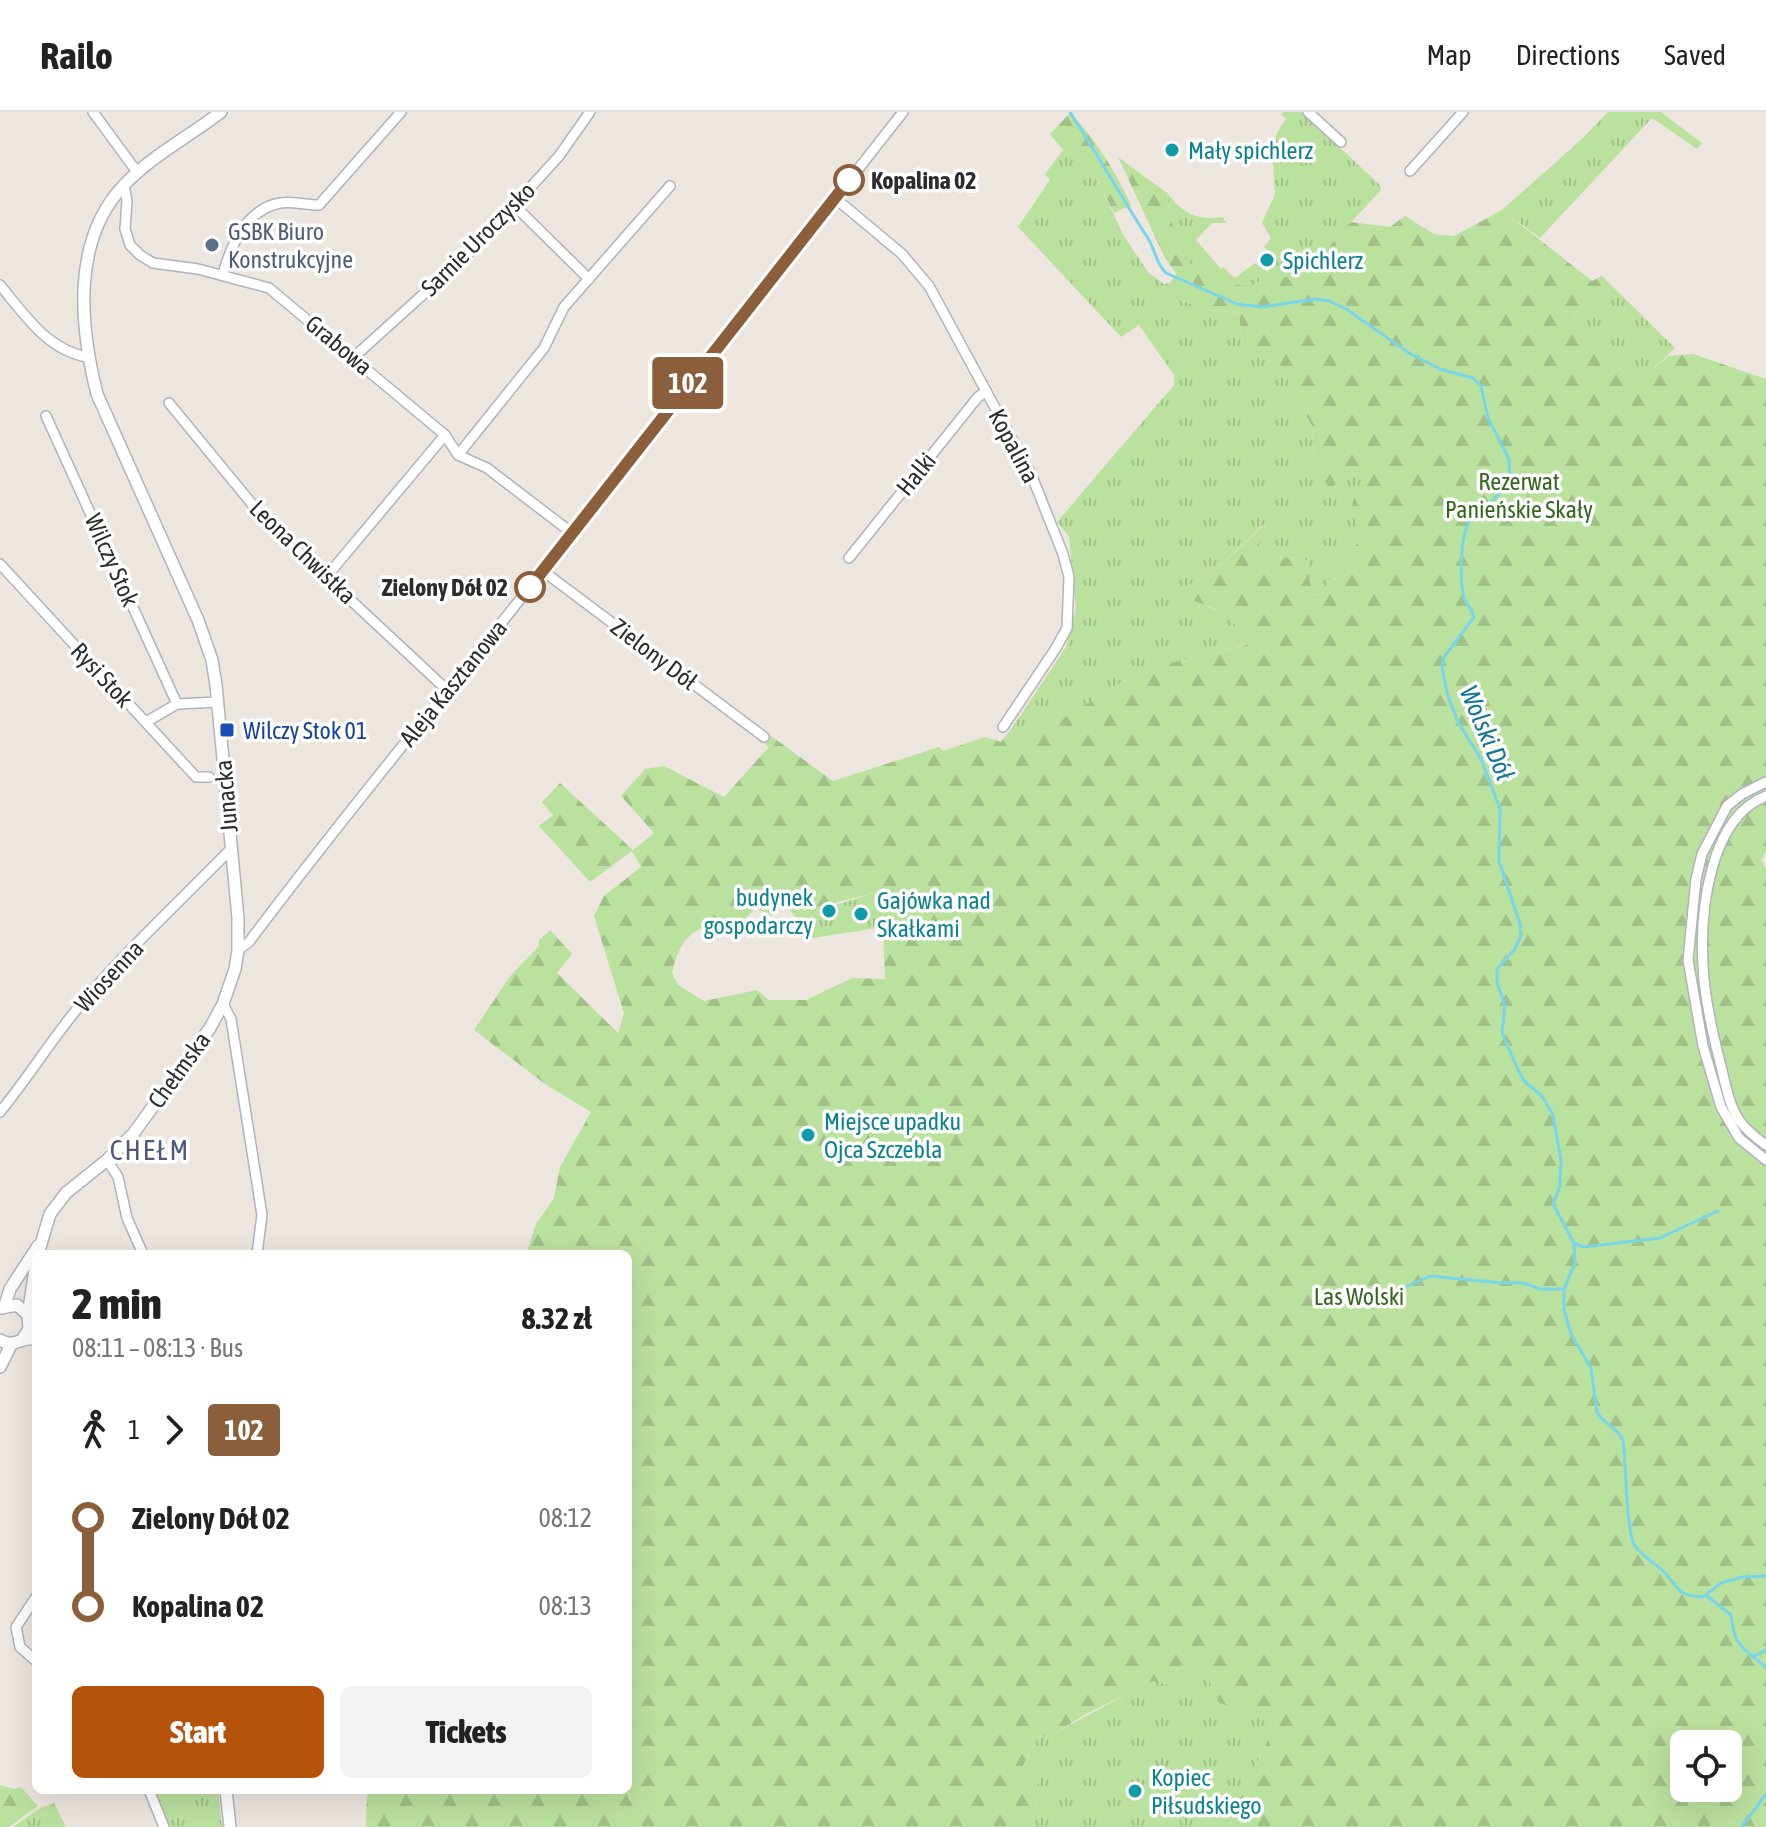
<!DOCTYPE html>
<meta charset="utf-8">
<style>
body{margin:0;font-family:"Asap Condensed",sans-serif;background:#f2f2f2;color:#222;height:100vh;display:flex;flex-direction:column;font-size:30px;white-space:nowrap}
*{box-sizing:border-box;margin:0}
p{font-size:26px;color:#767676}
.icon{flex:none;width:44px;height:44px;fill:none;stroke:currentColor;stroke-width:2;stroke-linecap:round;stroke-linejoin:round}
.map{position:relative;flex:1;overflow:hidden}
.side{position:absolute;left:32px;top:1138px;width:600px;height:544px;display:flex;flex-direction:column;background:#fff;border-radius:12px;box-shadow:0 8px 32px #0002}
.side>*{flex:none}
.badge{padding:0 16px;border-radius:6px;font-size:28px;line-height:52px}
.controls{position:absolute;left:1670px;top:1618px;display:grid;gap:16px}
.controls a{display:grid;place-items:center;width:72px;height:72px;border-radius:12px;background:#fff;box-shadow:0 8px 32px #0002;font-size:40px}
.map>.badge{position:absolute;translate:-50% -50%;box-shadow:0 0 0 4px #fff}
.legs{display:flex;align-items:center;gap:12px;height:88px;padding:0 40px;font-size:26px}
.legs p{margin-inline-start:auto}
.headline{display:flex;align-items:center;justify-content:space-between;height:136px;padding:0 40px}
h1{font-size:44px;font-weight:800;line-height:60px}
.action{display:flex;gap:16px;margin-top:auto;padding:16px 40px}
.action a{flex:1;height:92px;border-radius:12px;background:#b45309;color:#fff;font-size:32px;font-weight:800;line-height:92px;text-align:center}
.action a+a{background:#f2f2f2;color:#222}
ul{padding:0 40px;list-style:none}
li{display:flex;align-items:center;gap:28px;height:88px;font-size:30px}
li i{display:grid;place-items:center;width:12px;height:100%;margin:0 10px;background:currentColor}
li i::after{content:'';width:20px;height:20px;margin:-10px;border:6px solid;border-radius:50%;background:#fff}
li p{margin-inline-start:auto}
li:first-child i{background:linear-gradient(#0000 50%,currentColor 0)}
li:last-child i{background:linear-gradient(currentColor 50%,#0000 0)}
header{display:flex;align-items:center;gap:48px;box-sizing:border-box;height:112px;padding:0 40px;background:#fff;border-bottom:2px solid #e0e0e0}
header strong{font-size:38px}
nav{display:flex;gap:44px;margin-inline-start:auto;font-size:28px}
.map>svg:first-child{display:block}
.grass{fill:url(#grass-tufts)}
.forest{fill:url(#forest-firs);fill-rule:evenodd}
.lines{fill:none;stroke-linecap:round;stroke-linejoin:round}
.stream{stroke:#78d5ea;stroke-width:3}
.minor-casing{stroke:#b0b3bc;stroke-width:12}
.tertiary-casing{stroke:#b0b3bc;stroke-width:14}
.minor{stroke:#fff;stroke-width:9}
.tertiary{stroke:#fff;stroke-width:11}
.line-1-casing{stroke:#fff;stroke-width:18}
.line-1{stroke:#8b5e3c;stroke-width:12}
.culture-dot{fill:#0f9aa8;stroke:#fff;stroke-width:3}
.stop-1-dot{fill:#fff;stroke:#8b5e3c;stroke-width:4}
.service-dot{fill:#5c6f8a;stroke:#fff;stroke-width:3}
.transit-dot{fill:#1a4fb4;stroke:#fff;stroke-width:3}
.labels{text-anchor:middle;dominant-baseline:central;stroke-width:7;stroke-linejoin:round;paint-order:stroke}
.culture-label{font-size:24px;fill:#0d838f;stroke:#fff;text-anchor:start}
.stop-label{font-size:24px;font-weight:bold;fill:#2c2c2c;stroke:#fff;text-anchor:start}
.service-label{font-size:24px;fill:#4e5e75;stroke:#fff;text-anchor:start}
.street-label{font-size:24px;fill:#2c2c2c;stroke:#fff}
.park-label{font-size:24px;fill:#33671e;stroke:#fff}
.transit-label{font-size:24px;fill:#164399;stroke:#fff;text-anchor:start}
.water-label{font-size:26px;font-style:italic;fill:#147699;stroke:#fff}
.quarter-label{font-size:28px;letter-spacing:2px;fill:#4e5a7b;stroke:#fff}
</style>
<header>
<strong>Railo</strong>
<nav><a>Map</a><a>Directions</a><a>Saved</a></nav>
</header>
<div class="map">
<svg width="1766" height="1715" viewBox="0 0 1766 1715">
<defs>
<pattern id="grass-tufts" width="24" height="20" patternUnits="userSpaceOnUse" patternTransform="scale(2)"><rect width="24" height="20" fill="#bbe19f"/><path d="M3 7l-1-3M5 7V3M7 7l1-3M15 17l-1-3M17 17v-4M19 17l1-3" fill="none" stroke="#a1c189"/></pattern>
<pattern id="forest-firs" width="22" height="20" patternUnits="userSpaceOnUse" patternTransform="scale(2)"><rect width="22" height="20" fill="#bbe19f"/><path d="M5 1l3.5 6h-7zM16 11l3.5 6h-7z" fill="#a1c189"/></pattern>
</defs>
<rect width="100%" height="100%" fill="#ede6df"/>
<g class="grass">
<path d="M1283,0H1302L1381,74V78L1306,159L1609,273L1339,449L1324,480L1311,484L1307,448L1266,443L1259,433L1265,417L1263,413C1231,444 1212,464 1170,482L1200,491L1232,506L1249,531L1219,541L1144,556L1019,634L1010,619L1066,535L1076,496L1069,425L1057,410L1174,273V263L1139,213L1121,225L1018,115L1050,68L1045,62L1063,38L1094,61L1124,124L1148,160L1164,172L1170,171L1178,187L1207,198L1239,202L1243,244H1262L1280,253L1312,314L1314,348L1346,361L1363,364L1245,201L1165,146L1169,100L1167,81C1182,101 1197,109 1222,105L1227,111H1212L1196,128L1221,157L1223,155L1235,166L1255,151L1267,160L1278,146L1264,135L1271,126L1262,111L1275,82L1272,36L1277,21L1286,6L1281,3Z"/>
<path d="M1608,0H1661L1702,31L1697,37L1652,6L1540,126L1502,98L1583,26Z"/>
<path d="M1606,168L1675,236L1650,260L1625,261L1603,240L1573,204Z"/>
<path d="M880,779L884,815L813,826L785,792L820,798Z"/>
<path d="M1180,1553L1207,1564L1275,1613L1226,1715H1036L1033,1709L1041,1661L1023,1655L1037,1626L1057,1620Z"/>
<path d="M154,1678H218L222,1715H168Z"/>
<path d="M54,1691L66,1715H13L40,1696Z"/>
</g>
<g class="forest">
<path d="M1070,1C1096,27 1115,59 1131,93L1114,101L1094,61L1063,38L1050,22Z"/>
<path d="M1118,45L1167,81L1169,100L1181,142L1191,152L1233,172L1243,174L1253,173L1265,165H1301L1351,110L1390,115L1405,104L1434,122L1454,124L1502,98L1592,169L1602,164L1606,168L1573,204L1603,240L1625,261L1650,260L1668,244L1693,242L1766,267V739L1762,748L1766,757V1715H1226L1275,1613L1218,1590L1207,1564L1180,1553L1171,1573L1153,1569L1084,1603L1057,1620L1037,1626L1023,1654L1041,1661L1033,1709L1036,1715H366L367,1678H628V1142H526L536,1112L554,1086L560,1055L591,1000L545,972L474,918L511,863L539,834V828L550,818L572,842L557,861L618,921L624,901L594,804L604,784L641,755L632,739L590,770L539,714L553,703L542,690L560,671L633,738L654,721L621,684L645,657L664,654L724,685L769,635L759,626L767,621L833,669L939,635L943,639L985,625L1001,630L1010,619L1019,634L1144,556L1219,541L1248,532C1229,496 1205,492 1168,482C1213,464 1230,445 1264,413L1265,417L1259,433L1266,443L1307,448L1312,484L1324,480L1339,449L1368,422C1342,403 1353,389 1363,364L1346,361L1330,378L1314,348L1312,314L1280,253L1262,244H1243L1239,202L1207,198L1178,187L1170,171L1176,161L1165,146ZM881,779L885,867L852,866L806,888H769L757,878L704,889L678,873L672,861C681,819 701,810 743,808L756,796L771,804L786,792L820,798L838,790ZM1684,1632H1728V1676H1684Z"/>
<path d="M0,1673L14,1677L21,1675L38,1694L9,1715H0Z"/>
</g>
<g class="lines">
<g class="stream">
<path d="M1070,0C1097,42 1122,86 1149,128C1155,139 1157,153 1166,161L1237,192L1262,195L1316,187L1329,189L1346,197L1409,241L1440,257L1473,266L1481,274L1488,306L1509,347L1510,368C1499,386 1484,394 1470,409C1460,420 1459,475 1465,488C1468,494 1472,497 1474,505L1444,545L1442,556L1448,584L1458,610L1481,647L1500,697L1499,749L1520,812L1521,824L1514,838L1497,857V871L1505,893L1502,921L1519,960L1525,970L1542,984L1553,1003L1561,1049L1560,1074L1553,1092L1574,1131L1575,1151L1564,1177V1198L1571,1222L1591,1256L1597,1300C1603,1312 1617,1315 1623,1328C1626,1349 1626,1422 1635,1434C1643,1444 1654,1451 1663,1459C1680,1475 1675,1484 1703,1485L1721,1471L1742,1465L1766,1464"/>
<path d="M1574,1131L1584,1135L1660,1126L1718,1099"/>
<path d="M1379,1187L1430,1164L1502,1171H1523L1540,1177H1564"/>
<path d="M1707,1484L1731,1503C1735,1539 1743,1533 1766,1556"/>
<path d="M1752,1545L1766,1538"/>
<path d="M1742,1715L1766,1682"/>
</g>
<defs>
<g id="minor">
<path d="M93,0L137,60"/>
<path d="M1308,0L1341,30"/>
<path d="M1410,59L1463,0"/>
<path d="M124,73L127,89L125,117L130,133L140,143L153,151L198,157L269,176L445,323L458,343L487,356L572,421"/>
<path d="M835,86L902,142L929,174L1031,362L1063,442L1069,465L1067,516L1056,536L1003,615"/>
<path d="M515,94L589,167"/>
<path d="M223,162C231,133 246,97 280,91C292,89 306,93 319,93L401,0"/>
<path d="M0,173C24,202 48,239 88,245"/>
<path d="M354,245L481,130L559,44L590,0"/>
<path d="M169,291L266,409L447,578"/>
<path d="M46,304L177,592"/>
<path d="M458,343L544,236L564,195L670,74"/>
<path d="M849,446L978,285L985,280"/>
<path d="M0,452L196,665H209"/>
<path d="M543,459L764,625"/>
<path d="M327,464L445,323"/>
<path d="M146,610L177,592L218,590"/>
<path d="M1766,670L1742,682L1727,694L1702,742L1696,767L1688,848L1703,934L1721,995L1739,1026L1766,1048"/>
<path d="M1766,684C1709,706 1700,800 1703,853C1704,885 1712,919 1720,950C1725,969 1728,991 1739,1008C1746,1018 1756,1026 1766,1033"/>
<path d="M238,838L249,830C343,704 444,584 541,461C662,307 782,153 903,0"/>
<path d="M223,892L231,907L262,1103L257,1142"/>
<path d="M0,1000C27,967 50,930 77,897C124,841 179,790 230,738"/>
<path d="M107,1048L118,1065L127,1106L143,1142"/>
<path d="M36,1485L16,1515L20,1535L36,1549"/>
<path d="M149,1678L164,1715"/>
</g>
<g id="tertiary">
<path d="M38,1142L50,1102L66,1081L107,1048L133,1022L210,916L223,892L235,857L238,838V806L216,573L212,548L198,508L97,282C80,214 71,129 124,73C151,44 190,24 221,0"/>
<path d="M5,1193L10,1177L38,1134"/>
<path d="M2,1196L17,1193L28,1203L29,1217L22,1228"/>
<path d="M28,1203L36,1151"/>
<path d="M0,1228C14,1237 22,1224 36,1227"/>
<path d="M0,1255L11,1233"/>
<path d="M226,1678L230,1715"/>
</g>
</defs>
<use href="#minor" class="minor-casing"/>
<use href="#tertiary" class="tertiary-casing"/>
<use href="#minor" class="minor"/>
<use href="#tertiary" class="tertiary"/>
</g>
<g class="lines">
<defs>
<path id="line-1" d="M530,475L849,68"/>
</defs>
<use href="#line-1" class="line-1-casing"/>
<use href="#line-1" class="line-1"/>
</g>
<g class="culture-dot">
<circle cx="1172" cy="38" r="8"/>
<circle cx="1267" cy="148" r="8"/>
<circle cx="829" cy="799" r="8"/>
<circle cx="861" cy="802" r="8"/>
<circle cx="808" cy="1023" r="8"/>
<circle cx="1135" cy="1679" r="8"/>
</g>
<g class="stop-1-dot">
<circle cx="849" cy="68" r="14"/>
<circle cx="530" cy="475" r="14"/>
</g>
<circle class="service-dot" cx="212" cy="133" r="8"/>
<rect class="transit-dot" x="219" y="610" width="16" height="16" rx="4"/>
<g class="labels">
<g class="culture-label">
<text x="1188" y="38">Mały spichlerz</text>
<text x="1283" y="148">Spichlerz</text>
<text x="813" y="785" text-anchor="end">budynek<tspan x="813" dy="28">gospodarczy</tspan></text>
<text x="877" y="788">Gajówka nad<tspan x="877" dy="28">Skałkami</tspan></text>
<text x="824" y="1009">Miejsce upadku<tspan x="824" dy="28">Ojca Szczebla</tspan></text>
<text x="1151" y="1665">Kopiec<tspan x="1151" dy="28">Piłsudskiego</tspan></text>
</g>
<g class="stop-label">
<text x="871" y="68">Kopalina 02</text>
<text x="508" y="475" text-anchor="end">Zielony Dół 02</text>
</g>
<g class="service-label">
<text x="228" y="119">GSBK Biuro<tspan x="228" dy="28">Konstrukcyjne</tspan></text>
</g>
<g class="street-label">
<text transform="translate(478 127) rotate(-45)">Sarnie Uroczysko</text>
<text transform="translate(339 233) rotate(40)">Grabowa</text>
<text transform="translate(1014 334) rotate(62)">Kopalina</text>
<text transform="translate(916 362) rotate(-51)">Halki</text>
<text transform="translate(303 440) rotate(44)">Leona Chwistka</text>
<text transform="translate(112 448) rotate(66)">Wilczy Stok</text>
<text transform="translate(654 542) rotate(37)">Zielony Dół</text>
<text transform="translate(102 563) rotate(47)">Rysi Stok</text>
<text transform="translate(453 571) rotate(-51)">Aleja Kasztanowa</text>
<text transform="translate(226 684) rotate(-95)">Junacka</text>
<text transform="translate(109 864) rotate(-47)">Wiosenna</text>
<text transform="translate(179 958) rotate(-54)">Chełmska</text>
</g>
<g class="park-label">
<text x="1519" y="369">Rezerwat<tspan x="1519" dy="28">Panieńskie Skały</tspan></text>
<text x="1359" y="1184">Las Wolski</text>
</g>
<g class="transit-label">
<text x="243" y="618">Wilczy Stok 01</text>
</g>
<g class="water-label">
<text transform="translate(1487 621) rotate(67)">Wolski Dół</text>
</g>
<g class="quarter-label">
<text x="150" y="1038">CHEŁM</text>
</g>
</g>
</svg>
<div class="controls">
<a><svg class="icon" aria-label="locate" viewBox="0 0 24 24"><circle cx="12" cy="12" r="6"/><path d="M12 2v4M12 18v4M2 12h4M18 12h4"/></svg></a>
</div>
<b class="badge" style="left:688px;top:271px;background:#8b5e3c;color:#fff">102</b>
<section class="side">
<div class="headline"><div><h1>2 min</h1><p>08:11 – 08:13 · Bus</p></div><b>8.32 zł</b></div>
<div class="legs"><svg class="icon" aria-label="walk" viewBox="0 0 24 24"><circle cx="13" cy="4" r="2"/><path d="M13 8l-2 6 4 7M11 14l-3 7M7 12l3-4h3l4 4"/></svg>1<svg class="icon" aria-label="forward" viewBox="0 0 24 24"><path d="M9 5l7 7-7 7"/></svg><b class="badge" style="background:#8b5e3c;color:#fff">102</b></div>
<ul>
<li><i style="color:#8b5e3c"></i><b>Zielony Dół 02</b><p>08:12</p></li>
<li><i style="color:#8b5e3c"></i><b>Kopalina 02</b><p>08:13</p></li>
</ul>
<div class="action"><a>Start</a><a>Tickets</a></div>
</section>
</div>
